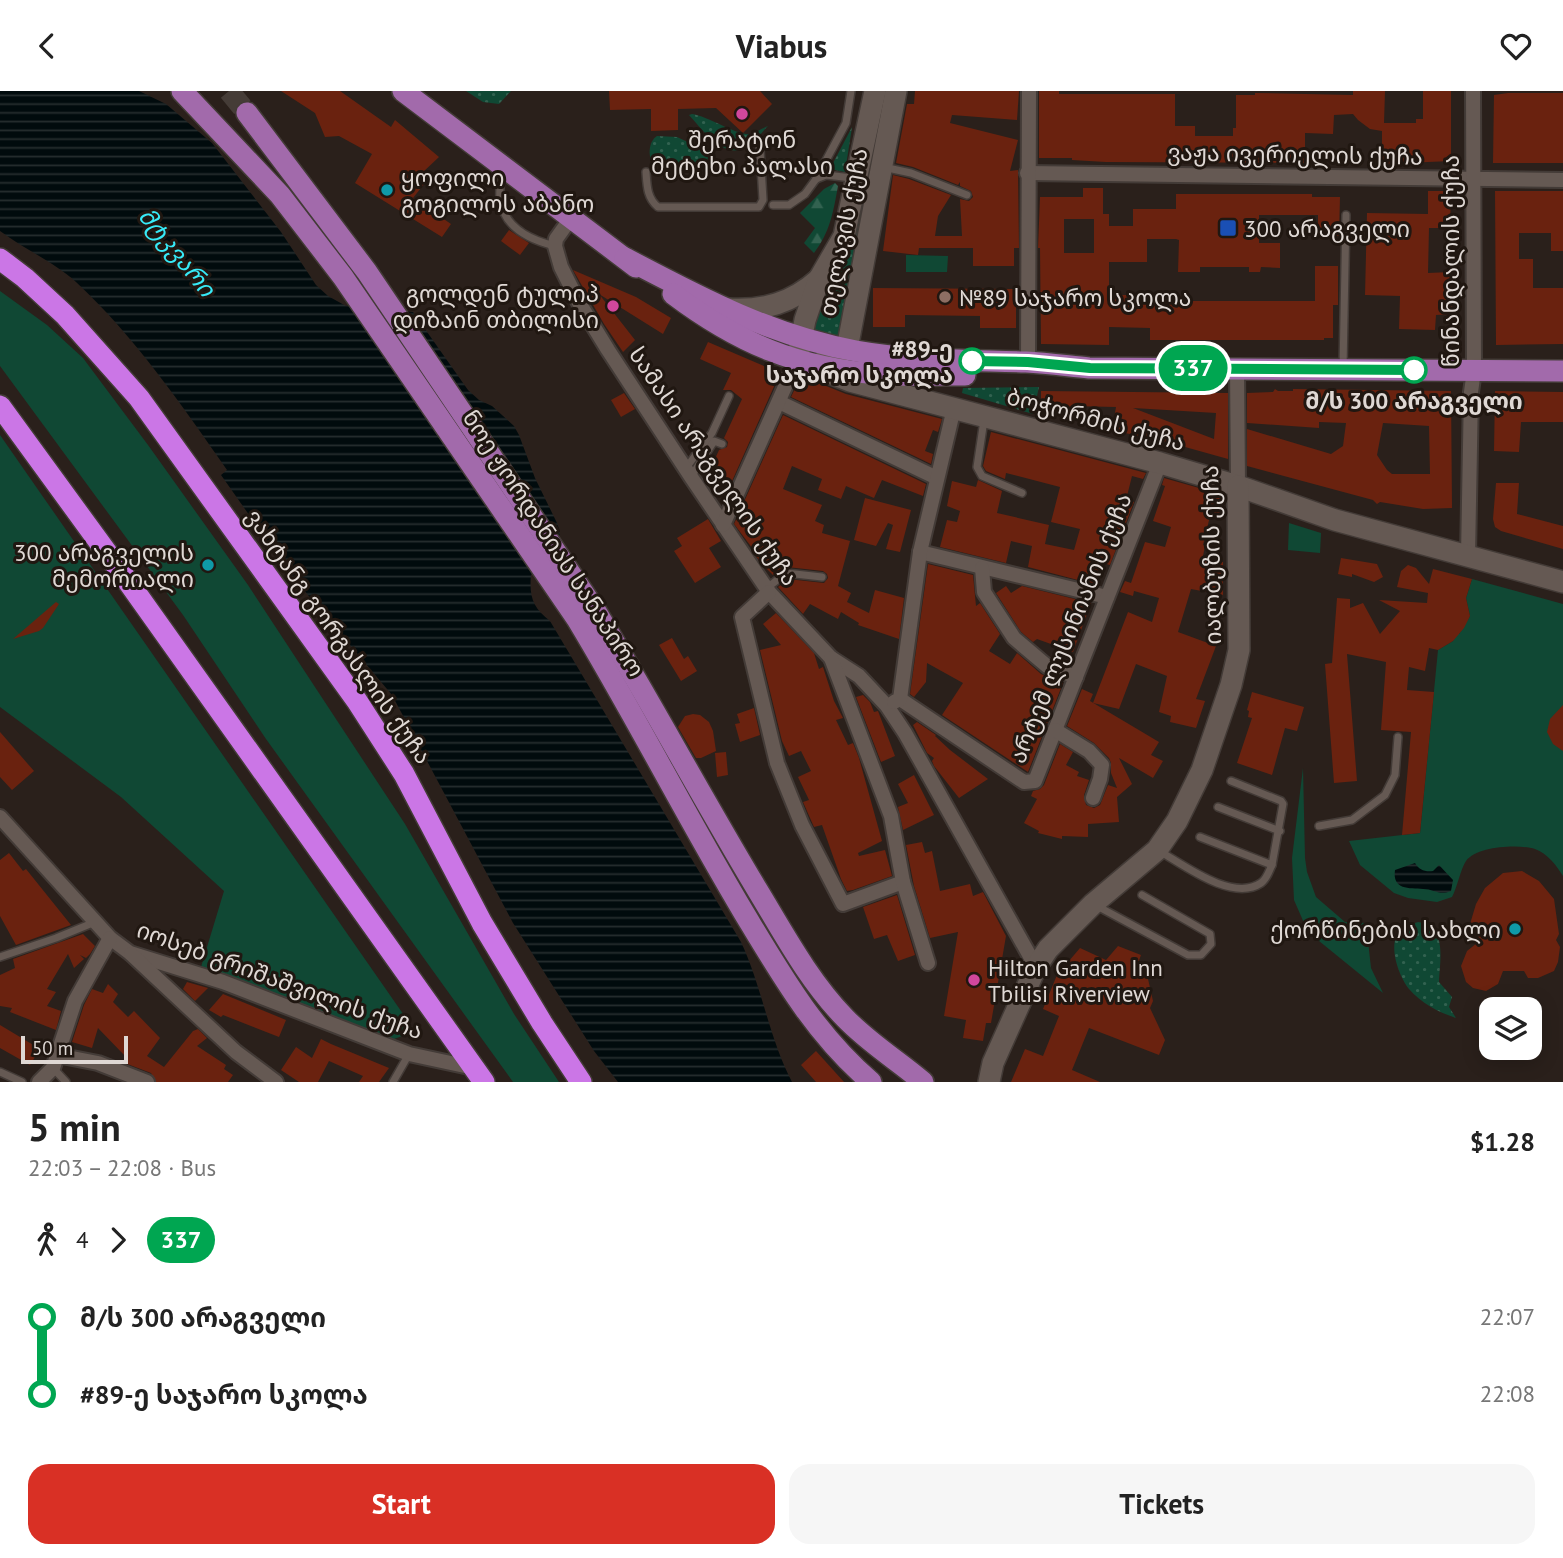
<!DOCTYPE html>
<meta charset="utf-8">
<style>
body{margin:0;font-family:"PT Sans","Noto Sans Georgian",sans-serif;background:#f6f6f6;color:#222;height:100vh;display:flex;flex-direction:column;font-size:26px;white-space:nowrap}
*{box-sizing:border-box;margin:0}
p{font-size:23px;color:#767676}
.icon{flex:none;width:38px;height:38px;fill:none;stroke:currentColor;stroke-width:2;stroke-linecap:round;stroke-linejoin:round}
.map{position:relative;height:991px;overflow:hidden}
.drawer{display:flex;flex-direction:column;background:#fff;flex:1}
.drawer>*{flex:none}
.badge{padding:0 14px;border-radius:23px;font-size:24px;line-height:46px}
.controls{position:absolute;left:1479px;top:906px;display:grid;gap:14px}
.controls a{display:grid;place-items:center;width:63px;height:63px;border-radius:14px;background:#fff;box-shadow:0 4px 18px #0003;font-size:35px}
.scale{position:absolute;left:21px;bottom:18px;width:107px;box-sizing:border-box;padding-left:7px;border:4px solid #dfd8d4;border-top:0;font-size:19px;line-height:24px;white-space:nowrap;color:#dfd8d4;-webkit-text-stroke:5px #201711;paint-order:stroke}
.map>.badge{position:absolute;translate:-50% -50%;box-shadow:0 0 0 4px #fff}
.legs{display:flex;align-items:center;gap:10px;height:77px;padding:0 28px;font-size:23px}
.legs p{margin-inline-start:auto}
.headline{display:flex;align-items:center;justify-content:space-between;height:119px;padding:0 28px}
h1{font-size:38px;font-weight:600;line-height:52px}
.button{display:flex;gap:14px;margin-top:auto;padding:14px 28px}
.button a{flex:1;height:80px;border-radius:21px;background:#d93025;color:#fff;font-size:28px;font-weight:600;line-height:80px;text-align:center}
.button a+a{background:#f6f6f6;color:#222}
ul{padding:0 28px;list-style:none}
li{display:flex;align-items:center;gap:24px;height:77px;font-size:26px}
li i{display:grid;place-items:center;width:10px;height:100%;margin:0 9px;background:currentColor}
li i::after{content:'';width:18px;height:18px;margin:-9px;border:5px solid;border-radius:50%;background:#fff}
li p{margin-inline-start:auto}
li:first-child i{background:linear-gradient(#0000 50%,currentColor 0)}
li:last-child i{background:linear-gradient(currentColor 50%,#0000 0)}
header{display:flex;justify-content:space-between;align-items:center;height:91px;padding:0 28px;background:#fff;font-size:32px;font-weight:600}
.map>svg:first-child{display:block}
.grass{fill:url(#grass-dots)}
.forest{fill:url(#forest-firs)}
.park{fill:#104834}
.water{fill:url(#water-rules)}
.building{fill:#6a220f;fill-rule:evenodd}
.lines{fill:none;stroke-linecap:round;stroke-linejoin:round}
.primary-tunnel{stroke:#453c37;stroke-width:21;stroke-dasharray:21 10;stroke-linecap:butt}
.lane-casing{stroke:#433b37;stroke-width:10}
.street-casing{stroke:#433b37;stroke-width:18}
.secondary-casing{stroke:#433b37;stroke-width:24}
.primary-casing{stroke:#433b37;stroke-width:24}
.highway-casing{stroke:#433b37;stroke-width:24}
.lane{stroke:#655953;stroke-width:7}
.street{stroke:#655953;stroke-width:14}
.secondary{stroke:#655953;stroke-width:21}
.primary{stroke:#a26aab;stroke-width:21}
.highway{stroke:#cb76e6;stroke-width:21}
.line-1-casing{stroke:#fff;stroke-width:16}
.line-1{stroke:#00a651;stroke-width:10}
.hotel-dot{fill:#d1479c;stroke:#201711;stroke-width:2.5}
.culture-dot{fill:#0f9aa8;stroke:#201711;stroke-width:2.5}
.transit-dot{fill:#1a4fb4;stroke:#201711;stroke-width:2.5}
.education-dot{fill:#8d6e63;stroke:#201711;stroke-width:2.5}
.stop-1-dot{fill:#fff;stroke:#00a651;stroke-width:3.5}
.labels{text-anchor:middle;dominant-baseline:central;stroke-width:6;stroke-linejoin:round;paint-order:stroke}
.poi-label{font-size:23px;fill:#dfd8d4;stroke:#201711;text-anchor:start}
.street-label{font-size:23px;fill:#dfd8d4;stroke:#201711}
.stop-label{font-size:23px;font-weight:bold;fill:#dfd8d4;stroke:#201711;text-anchor:end}
.water-label{font-size:24px;font-style:italic;fill:#37eaf7;stroke:#201711}
</style>
<header><svg class="icon" aria-label="back" viewBox="0 0 24 24"><path d="M15 5l-7 7 7 7"/></svg>Viabus<svg class="icon" aria-label="heart" viewBox="0 0 24 24"><path d="M12 20l-8-8c-3-5 5-10 8-4 3-6 11-1 8 4z"/></svg></header>
<div class="map">
<svg width="1563" height="991" viewBox="0 0 1563 991">
<defs>
<pattern id="grass-dots" width="8" height="8" patternUnits="userSpaceOnUse" patternTransform="scale(1.75)"><rect width="8" height="8" fill="#104834"/><path d="M2 2h.1M6 6h.1" fill="none" stroke="#326250" stroke-width="1.8" stroke-linecap="round"/></pattern>
<pattern id="forest-firs" width="22" height="20" patternUnits="userSpaceOnUse" patternTransform="scale(1.75)"><rect width="22" height="20" fill="#104834"/><path d="M5 1l3.5 6h-7zM16 11l3.5 6h-7z" fill="#326250"/></pattern>
<pattern id="water-rules" width="6" height="5" patternUnits="userSpaceOnUse" patternTransform="scale(1.75)"><rect width="6" height="5" fill="#010b0d"/><path d="M0 2.5h6" fill="none" stroke="#262e2f"/></pattern>
</defs>
<rect width="100%" height="100%" fill="#2a201b"/>
<g class="grass">
<path d="M466,0H511L499,13L483,11Z"/>
<path d="M880,14L884,15L842,243L836,247L813,242L819,202L841,173L855,144Z"/>
<path d="M692,23C708,25 739,46 752,43C757,41 763,37 768,35C761,42 752,54 743,58C721,66 702,38 689,24Z"/>
<path d="M852,36L845,81L830,78Z"/>
<path d="M657,45L677,46L709,61V72L707,74H653C648,65 648,51 657,45Z"/>
<path d="M1039,296L1033,323L962,302L963,297Z"/>
<path d="M1418,831L1429,833C1445,846 1440,871 1439,891L1452,906L1449,916L1456,927C1438,921 1421,912 1409,898C1398,884 1386,850 1402,837C1407,833 1412,833 1418,831Z"/>
</g>
<path class="forest" d="M835,92L838,95C833,122 830,141 814,162L804,152L815,137L800,122L824,98Z"/>
<g class="park">
<path d="M906,164L948,165L947,181H906Z"/>
<path d="M0,200L47,234L83,267L148,354L248,494L405,733L514,923L559,991H513L266,648L183,524L0,275Z"/>
<path d="M0,344L408,930L402,945L389,950L201,876L224,800L121,706L0,616Z"/>
<path d="M1289,432L1321,442L1320,462L1288,459Z"/>
<path d="M1472,488L1563,513V785C1557,775 1547,762 1535,758C1519,753 1477,755 1466,770C1461,777 1457,797 1452,806L1437,811L1408,807L1394,802L1360,774L1349,750L1420,742L1438,559L1453,550L1455,543H1459L1470,525L1466,507Z"/>
<path d="M1303,677L1305,767L1307,781L1316,806L1345,831L1366,832L1371,877L1383,902L1308,841L1294,809L1292,767Z"/>
</g>
<g class="water">
<path d="M0,0H139L166,13L212,52L281,141L316,194L328,205L346,215L413,221L468,299L479,309L492,315L514,335L519,344L535,387L557,432L560,441L557,454L531,484C529,506 533,517 550,530L741,851C762,896 769,947 792,991H618L594,960L513,832L392,604L292,485L221,384L227,379C181,313 135,246 76,191C54,171 24,158 0,140Z"/>
<path d="M1415,772C1419,779 1425,781 1433,780L1439,774L1453,789L1451,800C1439,805 1434,798 1423,798C1409,797 1392,799 1395,779Z"/>
</g>
<g class="building">
<path d="M281,0H340L391,36L395,29L439,66L422,82L428,88L413,107L451,133L442,146L355,92L372,63L339,45L325,46L315,22Z"/>
<path d="M609,0H760L772,13L743,42L716,17L678,18V39L651,40V18L610,19Z"/>
<path d="M915,0H1019L1017,29L952,24L950,32L1018,49L1010,80L1018,79L1019,157H1014V175H973V157H919L918,164L883,160L893,84L909,88L951,104L938,125L935,145H962L960,108L969,110L973,106L971,100L960,95V91L958,94L913,76L896,72L907,13H914Z"/>
<path d="M1039,0H1059V3H1175V35H1195V45H1233V37H1236V4H1255V2L1353,4V0H1385L1384,32H1416V28H1423V0H1451V70L1382,73V40L1370,38L1358,29L1353,23L1334,24L1333,43L1305,42V72L1106,71L1072,69V67H1039Z"/>
<path d="M1508,2H1563V72H1493L1494,4Z"/>
<path d="M1083,97H1103V123H1109V135H1133V118H1176V103H1312V106H1340L1339,145H1318V124H1259V152H1280V177L1261,176L1260,181H1249V176H1200V181H1178L1179,149L1176,148H1147V171H1109V204H1135V210H1315V175H1338V214H1333V247H1324V249H1150V237L1109,236V254L1041,253L1040,157H1038L1040,106H1083ZM1064,128H1094V162H1064Z"/>
<path d="M1428,100H1451L1450,137H1429L1428,182L1451,181L1452,223L1436,224L1435,239L1399,238L1400,205L1365,204L1367,122L1428,123Z"/>
<path d="M1495,100H1563V160H1551V142H1519V168H1533V197H1563V253L1496,254Z"/>
<path d="M509,139L529,152L520,164L501,150Z"/>
<path d="M573,179L636,206L671,227L663,243L599,203L635,249L623,261L604,233Z"/>
<path d="M873,197L1016,198V237H980V225L905,224V236H873Z"/>
<path d="M708,251L780,282L729,397L710,379L719,359L727,356L728,351L724,347L742,308L731,299H723L731,282L700,268Z"/>
<path d="M801,285L846,303L942,328L938,341L933,339L925,360L933,363L931,373L791,306Z"/>
<path d="M1275,298L1278,300H1293V298L1451,300L1452,417L1423,418L1380,411L1377,413L1373,409L1247,375V338L1331,363L1343,355L1346,332L1319,331V337L1247,332V302L1273,301ZM1383,332L1429,335L1430,383H1392L1387,379L1377,364Z"/>
<path d="M1041,300L1228,302V368L1178,354L1112,339L1116,316L1071,315L1069,324L1041,316ZM1133,317L1216,322L1214,348Z"/>
<path d="M1495,300L1563,301V331H1521L1519,361L1494,360Z"/>
<path d="M624,302L635,318L621,326L611,309Z"/>
<path d="M783,324L926,393L923,405L882,389L874,407L846,395L841,408L818,399L822,388L792,375L783,398L822,414L815,430L824,434L822,442L850,450L838,495L851,502L847,511L869,522L875,499L904,507L899,548L858,534L859,532L841,521L838,528L810,513L803,523L778,496L788,488L824,492L828,487L827,483L823,480L787,476L773,484L762,473L755,464L756,462L734,433Z"/>
<path d="M991,341L1146,382L1143,388L1132,385L1126,409L1134,411L1110,474L1103,472L1097,494L1028,476L1032,455L1011,450L1006,472L940,456L947,429L957,431L960,420L947,415L952,390L976,396L978,389L1002,400L997,422L1049,434L1045,453L1074,459L1080,438L1051,431L1060,396L1006,382L1005,388L986,380L983,375Z"/>
<path d="M1164,387L1220,403L1222,423L1211,421L1203,454L1205,455L1202,470L1223,471V504L1191,498L1178,541L1216,555L1196,608L1205,610L1196,637L1170,631L1171,625L1159,621L1167,585L1136,573L1119,618L1093,612L1128,521L1152,531L1159,507L1134,500L1133,505L1120,501L1125,490L1131,492L1145,451L1165,456L1171,436L1153,430L1165,395L1162,394Z"/>
<path d="M1496,392H1519L1517,423L1563,435V458L1501,440L1495,436L1493,428Z"/>
<path d="M865,407L911,419L900,461L886,458L893,434L888,432L876,455L854,449Z"/>
<path d="M708,428L721,450L709,457L721,476L695,492L674,460L682,455L677,447Z"/>
<path d="M1341,467L1377,473L1383,486L1374,491L1352,483V486L1338,483Z"/>
<path d="M928,473L973,484L976,515L980,512L1000,543L989,560L1010,573L1017,562L1041,583L1063,592L1028,681L942,624L963,592L927,572L926,591L914,606L910,603Z"/>
<path d="M1408,474L1416,477L1429,493L1433,478L1472,488L1466,507L1470,525L1464,537L1453,550L1438,559L1429,557L1425,580L1409,576L1407,599L1434,601L1420,742L1402,744L1411,641L1381,639L1386,571L1347,563L1357,690L1334,692L1325,573L1332,572L1337,507L1350,508V517L1363,512L1380,543L1400,520L1379,509L1427,512L1428,502L1397,496L1401,480Z"/>
<path d="M1006,495L1011,502L1022,495L1091,512L1073,561L1037,548L1033,551L1021,541L996,502Z"/>
<path d="M56,511L59,513L43,537L39,540L13,548Z"/>
<path d="M776,522L814,562L819,578L823,576L834,610L843,627L836,629L848,654L853,652L859,667L882,750L858,762L859,765L885,759L891,781L892,785L853,799L847,800L841,788L822,734L814,736L803,711L809,709L798,686L811,680L801,660L789,665L782,650L760,559L781,554L763,533Z"/>
<path d="M672,547L684,568L688,565L697,580L681,590L659,554Z"/>
<path d="M1082,598L1093,603L1090,610L1159,651L1151,664L1163,670L1153,687L1119,667L1132,693L1117,706L1119,731L1088,733V746L1062,745V748L1038,742L1039,740L1024,732L1037,708L1031,705L1033,700L1040,698L1044,694L1060,653L1073,661L1066,674L1079,681L1077,685L1089,689L1084,704L1086,714L1094,717L1100,714L1108,694L1117,697L1111,682V672L1109,667L1094,652L1067,635Z"/>
<path d="M1252,601L1304,616L1297,640L1285,637L1272,684L1237,672L1252,627L1248,626L1249,620L1247,619Z"/>
<path d="M863,604L870,611L874,621L878,620L895,665L881,671L856,606Z"/>
<path d="M1563,614V660L1553,653L1547,641L1550,628Z"/>
<path d="M754,617L760,644L740,651L735,633L740,632L737,623Z"/>
<path d="M693,623L700,624L709,631L713,640L716,660L701,667H696L678,636L685,625Z"/>
<path d="M917,631L936,644L935,645L950,659L988,688L959,707L934,675L932,670L934,667L927,662L913,634Z"/>
<path d="M0,641L34,680L12,699L0,686Z"/>
<path d="M726,661L728,684L717,686L715,662Z"/>
<path d="M914,684L934,724L903,739L898,716L908,712L898,693Z"/>
<path d="M922,751L925,762L932,760L940,800L970,793L973,805L983,801L1006,845L991,932H986L983,950L963,947L966,929L944,925L958,841L930,847L914,795L906,754Z"/>
<path d="M9,762L23,780L26,778L71,834L16,854L0,825V769Z"/>
<path d="M1522,780L1539,790L1554,808L1559,843L1556,849L1560,856L1558,871L1554,880L1538,887H1528L1524,880H1503L1498,893L1486,900L1473,897L1466,891L1461,875L1467,860L1477,852L1470,833L1476,813L1485,797L1503,782Z"/>
<path d="M897,804L915,864L898,870L887,844L874,848L863,816Z"/>
<path d="M83,843L95,855L90,863L86,867L80,864L84,868L74,877L68,863L47,898L56,901L47,915L61,920L56,939L10,921L12,917L0,915V884L15,877L13,868Z"/>
<path d="M1118,855L1141,864L1137,875L1146,879L1153,910L1150,917L1165,949L1159,964L1089,937L1072,979L1100,991H1011L1025,958L1043,965L1059,925L1043,918L1057,884L1080,857L1106,869Z"/>
<path d="M187,891L208,897L195,910L183,898Z"/>
<path d="M108,893L118,903L113,911L128,926L134,920L160,947L147,965L164,976L193,940L198,938L207,947L197,955L226,974L224,978L233,984L228,991H156L151,982L122,971L126,966L98,937L92,957L72,951L84,914L92,898L103,902Z"/>
<path d="M223,903L286,929L279,946L223,924L221,926L209,919Z"/>
<path d="M0,934L40,958L30,974L0,957Z"/>
<path d="M321,948L331,953L389,977L379,991H359L363,985L329,970L318,991H299L281,979L296,956L312,967Z"/>
<path d="M816,960L844,991H816L801,974Z"/>
</g>
<g class="lines">
<path class="primary-tunnel" d="M229,0L247,22"/>
<defs>
<g id="lane">
<path d="M883,76L911,82L967,104"/>
<path d="M502,79C501,88 499,99 500,107C503,136 530,149 555,155"/>
<path d="M646,81C647,95 647,107 658,116H759L763,109L760,58"/>
<path d="M816,88L826,84L852,87"/>
<path d="M773,114H789L805,103L816,88L846,32L851,0"/>
<path d="M1343,277L1346,124"/>
<path d="M984,329L977,376L982,385L1022,402"/>
<path d="M686,377L712,342L729,305"/>
<path d="M691,386L714,350L722,353"/>
<path d="M767,497L786,482L822,486"/>
<path d="M1218,716L1280,740"/>
<path d="M1319,735L1352,729L1385,704L1395,684L1398,646"/>
<path d="M1200,746L1272,774L1283,713L1281,710L1231,690"/>
<path d="M1161,761C1185,775 1233,811 1261,792C1267,788 1269,780 1272,774"/>
<path d="M1097,815L1188,864H1201L1211,853L1210,843L1142,804"/>
<path d="M0,866L56,847L95,831"/>
<path d="M53,977L66,991"/>
<path d="M0,981L22,991"/>
<path d="M393,991L409,963"/>
</g>
<g id="street">
<path d="M1027,82L1563,89"/>
<path d="M571,127L556,148L555,155L561,176L578,210L608,259L691,386L769,501L831,567L859,585L887,615L905,642L1036,876"/>
<path d="M1028,271L1029,0"/>
<path d="M1237,277L1238,395"/>
<path d="M779,311L937,387"/>
<path d="M723,434L797,269"/>
<path d="M920,461L1107,506"/>
<path d="M1468,465L1471,301L1474,280L1473,0"/>
<path d="M982,477L984,501L1014,547L1047,575L1076,586"/>
<path d="M769,501L742,526L777,672L802,734L843,813L903,791"/>
<path d="M831,567L891,725L903,791L928,872"/>
<path d="M900,608L1024,691L1035,690L1160,372"/>
<path d="M894,611L900,608L920,461L954,317"/>
<path d="M1055,639L1089,660L1102,674L1100,688L1093,707"/>
<path d="M0,726L110,847L130,862L223,891L409,963L474,977"/>
<path d="M131,863L236,961L276,991"/>
<path d="M57,964L98,972L147,991"/>
<path d="M39,991L53,977L75,910L110,847"/>
</g>
<g id="secondary">
<path d="M896,0L847,258L817,274L830,282L850,290L1160,372L1238,395L1335,429L1563,491"/>
<path d="M728,218C764,220 792,212 819,188"/>
<path d="M798,265L805,229L819,188L844,145L875,0"/>
<path d="M989,991L993,972L1036,876L1048,858L1093,813L1157,759L1177,730L1202,679L1231,594L1239,559L1238,395"/>
</g>
<g id="primary">
<path d="M182,0L280,104L343,186L577,528C635,624 686,725 744,822C782,885 815,943 871,991"/>
<path d="M403,0L636,176"/>
<path d="M247,22L367,181L595,519C651,611 702,707 758,800C784,843 809,890 845,927C869,952 897,969 923,991"/>
<path d="M625,167C699,206 772,245 856,260C912,270 969,269 1026,271C1047,272 1068,275 1089,277L1563,280"/>
<path d="M673,203C738,252 799,278 880,283C908,285 937,284 965,284"/>
</g>
<g id="highway">
<path d="M0,168L25,187L65,224L139,307L357,610L404,683L482,832L542,932L581,991"/>
<path d="M0,315L129,492L484,991"/>
</g>
</defs>
<use href="#lane" class="lane-casing"/>
<use href="#street" class="street-casing"/>
<use href="#secondary" class="secondary-casing"/>
<use href="#primary" class="primary-casing"/>
<use href="#highway" class="highway-casing"/>
<use href="#lane" class="lane"/>
<use href="#street" class="street"/>
<use href="#secondary" class="secondary"/>
<use href="#primary" class="primary"/>
<use href="#highway" class="highway"/>
</g>
<g class="lines">
<defs>
<path id="line-1" d="M972,270L1028,271L1090,277L1414,279"/>
</defs>
<use href="#line-1" class="line-1-casing"/>
<use href="#line-1" class="line-1"/>
</g>
<g class="hotel-dot">
<circle cx="742" cy="23" r="7"/>
<circle cx="613" cy="215" r="7"/>
<circle cx="974" cy="889" r="7"/>
</g>
<g class="culture-dot">
<circle cx="387" cy="99" r="7"/>
<circle cx="208" cy="474" r="7"/>
<circle cx="1515" cy="838" r="7"/>
</g>
<rect class="transit-dot" x="1219" y="128" width="18" height="18" rx="3.5"/>
<circle class="education-dot" cx="945" cy="206" r="7"/>
<g class="stop-1-dot">
<circle cx="972" cy="270" r="12"/>
<circle cx="1414" cy="279" r="12"/>
</g>
<g class="labels">
<g class="poi-label">
<text x="742" y="48" text-anchor="middle">შერატონ<tspan x="742" dy="26">მეტეხი პალასი</tspan></text>
<text x="401" y="86">ყოფილი<tspan x="401" dy="26">გოგილოს აბანო</tspan></text>
<text x="1244" y="137">300 არაგველი</text>
<text x="599" y="202" text-anchor="end">გოლდენ ტულიპ<tspan x="599" dy="26">დიზაინ თბილისი</tspan></text>
<text x="959" y="206">№89 საჯარო სკოლა</text>
<text x="194" y="461" text-anchor="end">300 არაგველის<tspan x="194" dy="26">მემორიალი</tspan></text>
<text x="1501" y="838" text-anchor="end">ქორწინების სახლი</text>
<text x="988" y="876">Hilton Garden Inn<tspan x="988" dy="26">Tbilisi Riverview</tspan></text>
</g>
<g class="street-label">
<text transform="translate(1295 63) rotate(1)">ვაჟა ივერიელის ქუჩა</text>
<text transform="translate(843 141) rotate(-79)">თელავის ქუჩა</text>
<text transform="translate(1450 170) rotate(-90)">წინანდალის ქუჩა</text>
<text transform="translate(1096 328) rotate(15)">ბოჭორმის ქუჩა</text>
<text transform="translate(714 375) rotate(56)">სამასი არაგველის ქუჩა</text>
<text transform="translate(554 452) rotate(57)">ნოე ჟორდანიას სანაპირო</text>
<text transform="translate(1211 464) rotate(-91)">იალბუზის ქუჩა</text>
<text transform="translate(1070 537) rotate(-68)">არტემ ლუსინიანის ქუჩა</text>
<text transform="translate(339 545) rotate(55)">ვახტანგ გორგასლის ქუჩა</text>
<text transform="translate(280 889) rotate(20)">იოსებ გრიშაშვილის ქუჩა</text>
</g>
<g class="stop-label">
<text x="953" y="257">#89-ე<tspan x="953" dy="26">საჯარო სკოლა</tspan></text>
<text x="1414" y="309" text-anchor="middle">მ/ს 300 არაგველი</text>
</g>
<g class="water-label">
<text transform="translate(177 161) rotate(51)">მტკვარი</text>
</g>
</g>
</svg>
<div class="controls">
<a><svg class="icon" aria-label="layers" viewBox="0 0 24 24"><path d="M12 4l9 5-9 5-9-5zM3 14l9 5 9-5"/></svg></a>
</div>
<div class="scale">50 m</div>
<b class="badge" style="left:1193px;top:277px;background:#00a651;color:#fff">337</b>
</div>
<section class="drawer">
<div class="headline"><div><h1>5 min</h1><p>22:03 – 22:08 · Bus</p></div><b>$1.28</b></div>
<div class="legs"><svg class="icon" aria-label="walk" viewBox="0 0 24 24"><circle cx="13" cy="4" r="2"/><path d="M13 8l-2 6 4 7M11 14l-3 7M7 12l3-4h3l4 4"/></svg>4<svg class="icon" aria-label="forward" viewBox="0 0 24 24"><path d="M9 5l7 7-7 7"/></svg><b class="badge" style="background:#00a651;color:#fff">337</b></div>
<ul>
<li><i style="color:#00a651"></i><b>მ/ს 300 არაგველი</b><p>22:07</p></li>
<li><i style="color:#00a651"></i><b>#89-ე საჯარო სკოლა</b><p>22:08</p></li>
</ul>
<div class="button"><a>Start</a><a>Tickets</a></div>
</section>
